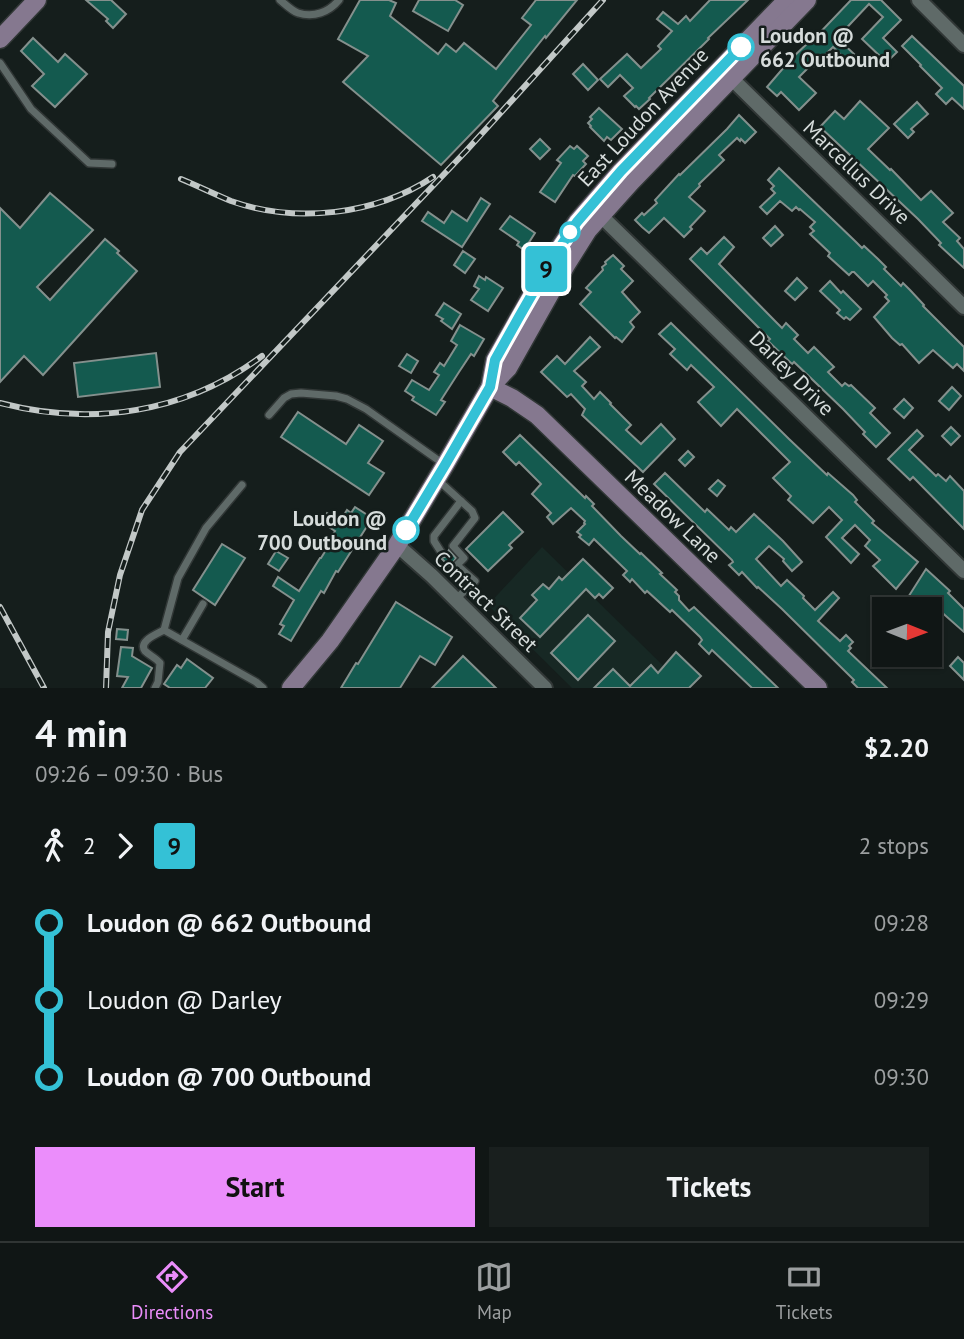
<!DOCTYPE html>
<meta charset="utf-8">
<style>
body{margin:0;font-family:"PT Sans",sans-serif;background:#191f1e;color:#f1f3f6;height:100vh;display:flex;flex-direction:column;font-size:26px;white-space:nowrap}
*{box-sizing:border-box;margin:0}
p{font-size:23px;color:#9c9fa0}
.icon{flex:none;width:38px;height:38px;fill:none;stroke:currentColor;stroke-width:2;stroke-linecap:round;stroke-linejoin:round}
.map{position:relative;height:688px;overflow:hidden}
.sheet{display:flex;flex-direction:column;background:#101615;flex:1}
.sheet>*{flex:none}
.badge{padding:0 14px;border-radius:5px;font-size:24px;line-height:46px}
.needle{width:46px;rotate:91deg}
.controls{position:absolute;left:872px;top:597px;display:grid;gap:14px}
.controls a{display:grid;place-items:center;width:70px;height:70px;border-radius:0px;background:#101615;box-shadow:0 2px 5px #0004,0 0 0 2px #303534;font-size:35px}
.map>.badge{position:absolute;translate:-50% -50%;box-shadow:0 0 0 4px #fff}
.legs{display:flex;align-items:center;gap:10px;height:77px;padding:0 35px;font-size:23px}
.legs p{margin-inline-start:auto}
.overview{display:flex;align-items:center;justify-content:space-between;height:119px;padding:0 35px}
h1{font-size:38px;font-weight:600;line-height:52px}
.action{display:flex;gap:14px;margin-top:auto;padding:14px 35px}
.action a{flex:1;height:80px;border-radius:0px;background:#eb8dfb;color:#111;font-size:28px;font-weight:600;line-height:80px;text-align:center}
.action a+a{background:#191f1e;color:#f1f3f6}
ul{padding:0 35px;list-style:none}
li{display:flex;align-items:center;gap:24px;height:77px;font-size:26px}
li i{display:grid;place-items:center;width:10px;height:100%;margin:0 9px;background:currentColor}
li i::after{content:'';width:18px;height:18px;margin:-9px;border:5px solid;border-radius:50%;background:#101615}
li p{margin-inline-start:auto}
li:first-child i{background:linear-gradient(#0000 50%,currentColor 0)}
li:last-child i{background:linear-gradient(currentColor 50%,#0000 0)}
.dock{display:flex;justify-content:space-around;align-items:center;height:98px;border-top:2px solid #303534;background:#101615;font-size:19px;color:#9c9fa0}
.dock a{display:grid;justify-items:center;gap:4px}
.dock .active{color:#eb8dfb}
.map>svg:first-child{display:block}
.built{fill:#172824}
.building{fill:#145a4f;stroke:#84908d;stroke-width:2}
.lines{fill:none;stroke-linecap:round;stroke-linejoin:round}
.lane-casing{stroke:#313736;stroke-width:10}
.street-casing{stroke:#313736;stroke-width:18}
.secondary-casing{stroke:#313736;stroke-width:21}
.lane{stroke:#5f6a68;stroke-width:7}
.street{stroke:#5f6a68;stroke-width:14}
.secondary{stroke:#85788f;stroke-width:18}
.rail-casing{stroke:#c2c8c7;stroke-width:6}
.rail{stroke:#151e1c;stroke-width:3.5;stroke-dasharray:10;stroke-linecap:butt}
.line-1-casing{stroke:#fff;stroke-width:16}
.line-1{stroke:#34c1d6;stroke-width:10}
.stop-1-dot{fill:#fff;stroke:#34c1d6;stroke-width:3.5}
.labels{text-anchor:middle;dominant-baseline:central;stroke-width:5;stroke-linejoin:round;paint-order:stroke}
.stop-label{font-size:21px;font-weight:bold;fill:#d6dcdb;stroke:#151e1c;text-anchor:start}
.street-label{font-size:21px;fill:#d6dcdb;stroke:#151e1c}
</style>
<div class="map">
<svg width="964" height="688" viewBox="0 0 964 688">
<rect width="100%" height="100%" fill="#151e1c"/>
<path class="built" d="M542,547L686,688H572L488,605Z"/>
<g class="building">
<path d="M86,0H111L126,14L113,28L106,21L108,19Z"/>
<path d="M360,0H389L396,3L390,16L438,54L446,44L456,52L464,43L496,69L531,25L522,18L536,0H577L546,38L545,36L493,101L498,106L441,165L343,82L368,56L338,39Z"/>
<path d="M419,0H455L463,5L448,31L413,11Z"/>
<path d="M710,0H748L708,38L709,39L649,98L650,99L639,109L636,106L635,107L624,96L633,88L620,75L608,87L600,79L627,54L641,68L661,49L658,46L672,31L657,19L663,12L678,24L686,16L690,21Z"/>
<path d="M851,0H881L901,20L883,38L897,52L890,59L885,55L882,58L862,39L883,17L869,4L837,38L854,54L847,61L833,47L814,66L812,64L799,77L816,93L799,110L781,92L777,96L767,87L791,59L811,40L812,41Z"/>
<path d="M912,36L964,86V109L952,98L946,104L936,94L942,88L920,66L921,65L902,46Z"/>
<path d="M33,38L58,62L65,54L87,74L55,107L32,86L44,74L21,51Z"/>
<path d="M583,64L598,80L588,90L573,74Z"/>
<path d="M860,101L889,128L868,149L890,170L891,169L921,200L931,191L953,213L943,222L960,238L957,241L964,249V268L939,245L941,243L918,219L820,127L835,111L844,119Z"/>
<path d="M917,102L928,114L911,129L914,132L908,138L894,124Z"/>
<path d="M599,108L622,129L611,140L607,137L604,141L590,127L591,126L588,123L592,119L590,117Z"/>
<path d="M739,115L756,132L745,143L741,139L740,141L737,138L719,155L724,160L699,184L700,186L689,197L705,211L690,227L692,229L684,237L664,218L649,233L642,227L635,220L642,213L644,215L657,203L655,200L679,174L680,175L727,129Z"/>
<path d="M540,139L550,149L540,159L530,149Z"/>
<path d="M570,146L574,149L577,146L588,156L583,161L586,164L575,176L573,175L555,202L540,192L561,163L557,160Z"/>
<path d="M779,168L855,241L862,248L864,246L878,259L886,267L884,269L901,286L903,283L910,290L924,305L923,306L964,347V371L957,364L953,368L933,350L919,363L902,344L900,345L892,338L874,317L889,301L885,297L887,295L873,281L868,286L854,272H852L849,275L828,256L830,253L810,234L814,231L810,227L815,222L800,209L799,210L796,207L792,211L780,201L767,214L760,207L775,193L771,189L774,186L768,180Z"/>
<path d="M50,193L93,230L37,287L50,300L105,239L119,251L117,253L137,271L43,375L24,356L0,382V208L20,228Z"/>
<path d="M481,198L490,204L462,247L422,221L428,212L444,223L452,211L467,221Z"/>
<path d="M510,216L535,233L524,250L517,245L519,242L500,229Z"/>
<path d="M775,226L783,235L771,246L763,238Z"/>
<path d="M724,237L734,247L719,264L777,323L782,328L786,323L798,335L794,339L808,353L814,347L834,367L828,372L842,386L845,383L849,386L851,385L875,408L870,413L890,433L876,447L863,434L865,432L843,409L794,362L792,364L768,341L770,339L690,259L701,248L707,254Z"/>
<path d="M463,251L475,259L465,273L454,265Z"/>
<path d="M613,255L624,266L621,269L633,281L622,292L640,312L630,322L634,327L622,342L616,337L615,338L580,304L591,292L586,288L603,270L602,267L606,264L605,262Z"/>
<path d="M479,276L485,280L486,277L503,288L488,311L471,300L479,289L474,286Z"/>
<path d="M797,278L807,288L795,300L785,291Z"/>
<path d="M830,281L841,293L843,291L861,309L850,320L846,317L844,319L837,313L840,310L820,291Z"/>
<path d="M444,303L461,314L452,329L441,321L443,319L436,315Z"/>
<path d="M671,323L789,439L827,475L828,473L853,495L857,500L855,502L874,521L872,523L918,562L896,589L873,566L880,560L865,546L870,540L855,525L842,538L859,554L851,563L826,537L842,520L829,507L813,523L788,500L791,496L773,478L790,462L737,409L721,426L698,402L714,387L691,365L687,370L670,354L675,349L659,334Z"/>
<path d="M460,325L484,339L474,356L471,354L459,372L441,400L445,402L436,415L412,400L414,397L405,391L412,380L429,390L439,375L434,372L440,363L444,366L457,345L451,341Z"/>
<path d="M590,337L600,347L574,371L586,382L582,386L594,399L600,392L611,403L610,404L631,425L626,430L641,444L661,424L675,439L643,472L582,415L585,409L571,394L567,397L541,372L557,356L565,364Z"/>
<path d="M156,353L160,387L78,397L74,363Z"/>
<path d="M407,354L418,361L411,373L399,366Z"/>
<path d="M952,387L961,396L949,410L939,401Z"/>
<path d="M904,399L913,408L904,418L894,409Z"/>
<path d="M298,412L346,444L359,425L383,441L368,463L384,473L369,495L281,437Z"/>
<path d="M951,427L960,436L951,445L942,436Z"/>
<path d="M917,430L923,436L909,450L936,476L938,474L946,481L950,476L964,491V529L913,477L910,480L888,459Z"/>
<path d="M520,435L585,498L586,496L594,504L592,506L621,536L640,554L641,553L662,573L660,574L677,590L675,592L679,596V600L689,611L694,607L778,688H752L712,650L709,654L699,644L702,640L700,637L672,610L670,612L647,591L645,593L632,579L630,582L623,575L627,571L594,539L589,545L579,537L581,535L577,532L585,524L584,523L585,521L571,508L553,524L547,517L551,513L532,494L541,484L519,462L516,465L503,452Z"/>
<path d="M688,451L694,457L685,466L679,460Z"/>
<path d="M665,473L705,512L707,509L729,530L731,527L736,532L754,514L783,541L802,562L792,571L783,561L784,559L769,546L756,559L781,586L787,580L804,596L803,598L815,610L833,592L839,598L818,621L840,641L846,635L853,642L849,646L851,648L848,651L887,688H858L852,682L854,680L782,609L758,587L757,588L742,572L739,575L729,565L733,562L732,560L654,484Z"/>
<path d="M718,480L725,486L717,496L709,489Z"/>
<path d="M355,507L369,516L368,518L371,520L338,572L336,571L324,593L321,591L291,641L279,634L284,626L280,624L294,600L273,586L278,577L299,591L320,558H321L331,542L329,540L335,531L321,522L327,513L340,521L347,510L351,513Z"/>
<path d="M503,512L523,532L509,545L512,548L488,571L466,549Z"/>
<path d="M222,544L245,558L215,605L193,590Z"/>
<path d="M449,550L456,558L450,567L441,558L445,557Z"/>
<path d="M276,551L288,558L279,571L268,564Z"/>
<path d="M583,559L613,588L603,598L599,594L595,598L586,589L540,637L520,618L537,600L532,595L543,584L549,589L559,577L562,580Z"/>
<path d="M926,569L950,591L948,593L964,609V632L938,609H912L905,602Z"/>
<path d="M396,602L452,637L435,665L420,656L400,688H341L356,663L358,664Z"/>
<path d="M588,615L615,641L578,680L551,653Z"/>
<path d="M117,629L128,630L127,640L116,639Z"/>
<path d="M121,647L133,648L132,656L152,668L141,688H122L128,677L117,676Z"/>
<path d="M676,652L701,676L689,688H594L613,669L630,686L651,665L658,673Z"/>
<path d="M463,656L496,688H432Z"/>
<path d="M958,657L964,663V680L950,666Z"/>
<path d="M187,659L213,678L205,688H170L164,684L177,665L181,668Z"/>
</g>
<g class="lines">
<defs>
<g id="lane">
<path d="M280,0C285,4 292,11 298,13C314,18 329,12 339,0"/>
<path d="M0,63L31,109L89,163L112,164"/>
<path d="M269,415L284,398L291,394L301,393L336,396L347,399L366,409L445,465"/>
<path d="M438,480L472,511L475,518L453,546L464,558L457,565L475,581L456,599"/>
<path d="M242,485L206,528L178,578L164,630L256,682L263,688"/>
<path d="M441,552L434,541V536L461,501"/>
<path d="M182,640L203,604"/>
<path d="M155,688L158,682L160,663C156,658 149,655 145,651C138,641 157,634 164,630"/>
</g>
<g id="street">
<path d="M919,0L964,45"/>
<path d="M724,71L964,307"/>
<path d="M595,210L964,571"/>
<path d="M397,545L432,576L545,688"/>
</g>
<g id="secondary">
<path d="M0,39L37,0"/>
<path d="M490,387L495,360L554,256L577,222L621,171L787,0"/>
<path d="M490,387L512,398L537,415L818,688"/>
<path d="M291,688L330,641L397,545L445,465L490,387L508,368L566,265L588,230L631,182L807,0"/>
</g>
</defs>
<use href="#lane" class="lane-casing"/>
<use href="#street" class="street-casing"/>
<use href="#secondary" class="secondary-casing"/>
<use href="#lane" class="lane"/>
<use href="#street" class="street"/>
<use href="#secondary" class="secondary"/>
<defs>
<g id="rail">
<path d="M181,179C198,186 214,194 231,201C296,224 376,215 433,177"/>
<path d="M0,403C92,427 185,413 262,356"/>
<path d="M0,607L44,688"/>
<path d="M106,688L108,632L120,575L142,510L180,452L466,151L603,0"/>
</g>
</defs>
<use href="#rail" class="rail-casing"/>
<use href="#rail" class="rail"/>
</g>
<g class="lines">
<defs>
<path id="line-1" d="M406,530L445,465L490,387L495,360L519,317L554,256L577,222L621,171L741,47"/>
</defs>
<use href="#line-1" class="line-1-casing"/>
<use href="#line-1" class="line-1"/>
</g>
<g class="stop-1-dot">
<circle cx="741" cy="47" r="12"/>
<circle cx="570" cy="232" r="9"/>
<circle cx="406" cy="530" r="12"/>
</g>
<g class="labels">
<g class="stop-label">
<text x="760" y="35">Loudon @<tspan x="760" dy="24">662 Outbound</tspan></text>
<text x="387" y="518" text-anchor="end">Loudon @<tspan x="387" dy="24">700 Outbound</tspan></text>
</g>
<g class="street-label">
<text transform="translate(643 117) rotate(-47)">East Loudon Avenue</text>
<text transform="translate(857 172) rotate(44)">Marcellus Drive</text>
<text transform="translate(792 373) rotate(45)">Darley Drive</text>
<text transform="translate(673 516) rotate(44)">Meadow Lane</text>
<text transform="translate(486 601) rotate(44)">Contract Street</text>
</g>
</g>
</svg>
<div class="controls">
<a><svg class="needle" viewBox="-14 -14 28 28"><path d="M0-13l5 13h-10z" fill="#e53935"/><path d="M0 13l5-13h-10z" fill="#9c9fa0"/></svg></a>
</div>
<b class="badge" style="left:546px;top:269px;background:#34c1d6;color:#111">9</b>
</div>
<section class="sheet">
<div class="overview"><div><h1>4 min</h1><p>09:26 – 09:30 · Bus</p></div><b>$2.20</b></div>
<div class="legs"><svg class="icon" aria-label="walk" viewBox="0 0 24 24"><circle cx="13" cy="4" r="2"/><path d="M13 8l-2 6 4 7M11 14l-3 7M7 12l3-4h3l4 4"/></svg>2<svg class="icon" aria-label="forward" viewBox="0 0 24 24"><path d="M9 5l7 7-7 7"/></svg><b class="badge" style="background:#34c1d6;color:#111">9</b><p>2 stops</p></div>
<ul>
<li><i style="color:#34c1d6"></i><b>Loudon @ 662 Outbound</b><p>09:28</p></li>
<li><i style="color:#34c1d6"></i><span>Loudon @ Darley</span><p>09:29</p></li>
<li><i style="color:#34c1d6"></i><b>Loudon @ 700 Outbound</b><p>09:30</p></li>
</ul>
<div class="action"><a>Start</a><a>Tickets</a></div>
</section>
<nav class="dock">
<a class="active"><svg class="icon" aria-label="directions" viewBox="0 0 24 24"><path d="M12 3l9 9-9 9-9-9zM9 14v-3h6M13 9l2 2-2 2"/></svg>Directions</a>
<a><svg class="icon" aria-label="map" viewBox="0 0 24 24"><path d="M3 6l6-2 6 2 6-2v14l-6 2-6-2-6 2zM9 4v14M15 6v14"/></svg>Map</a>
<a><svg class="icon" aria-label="tickets" viewBox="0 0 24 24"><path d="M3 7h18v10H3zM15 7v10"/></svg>Tickets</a>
</nav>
